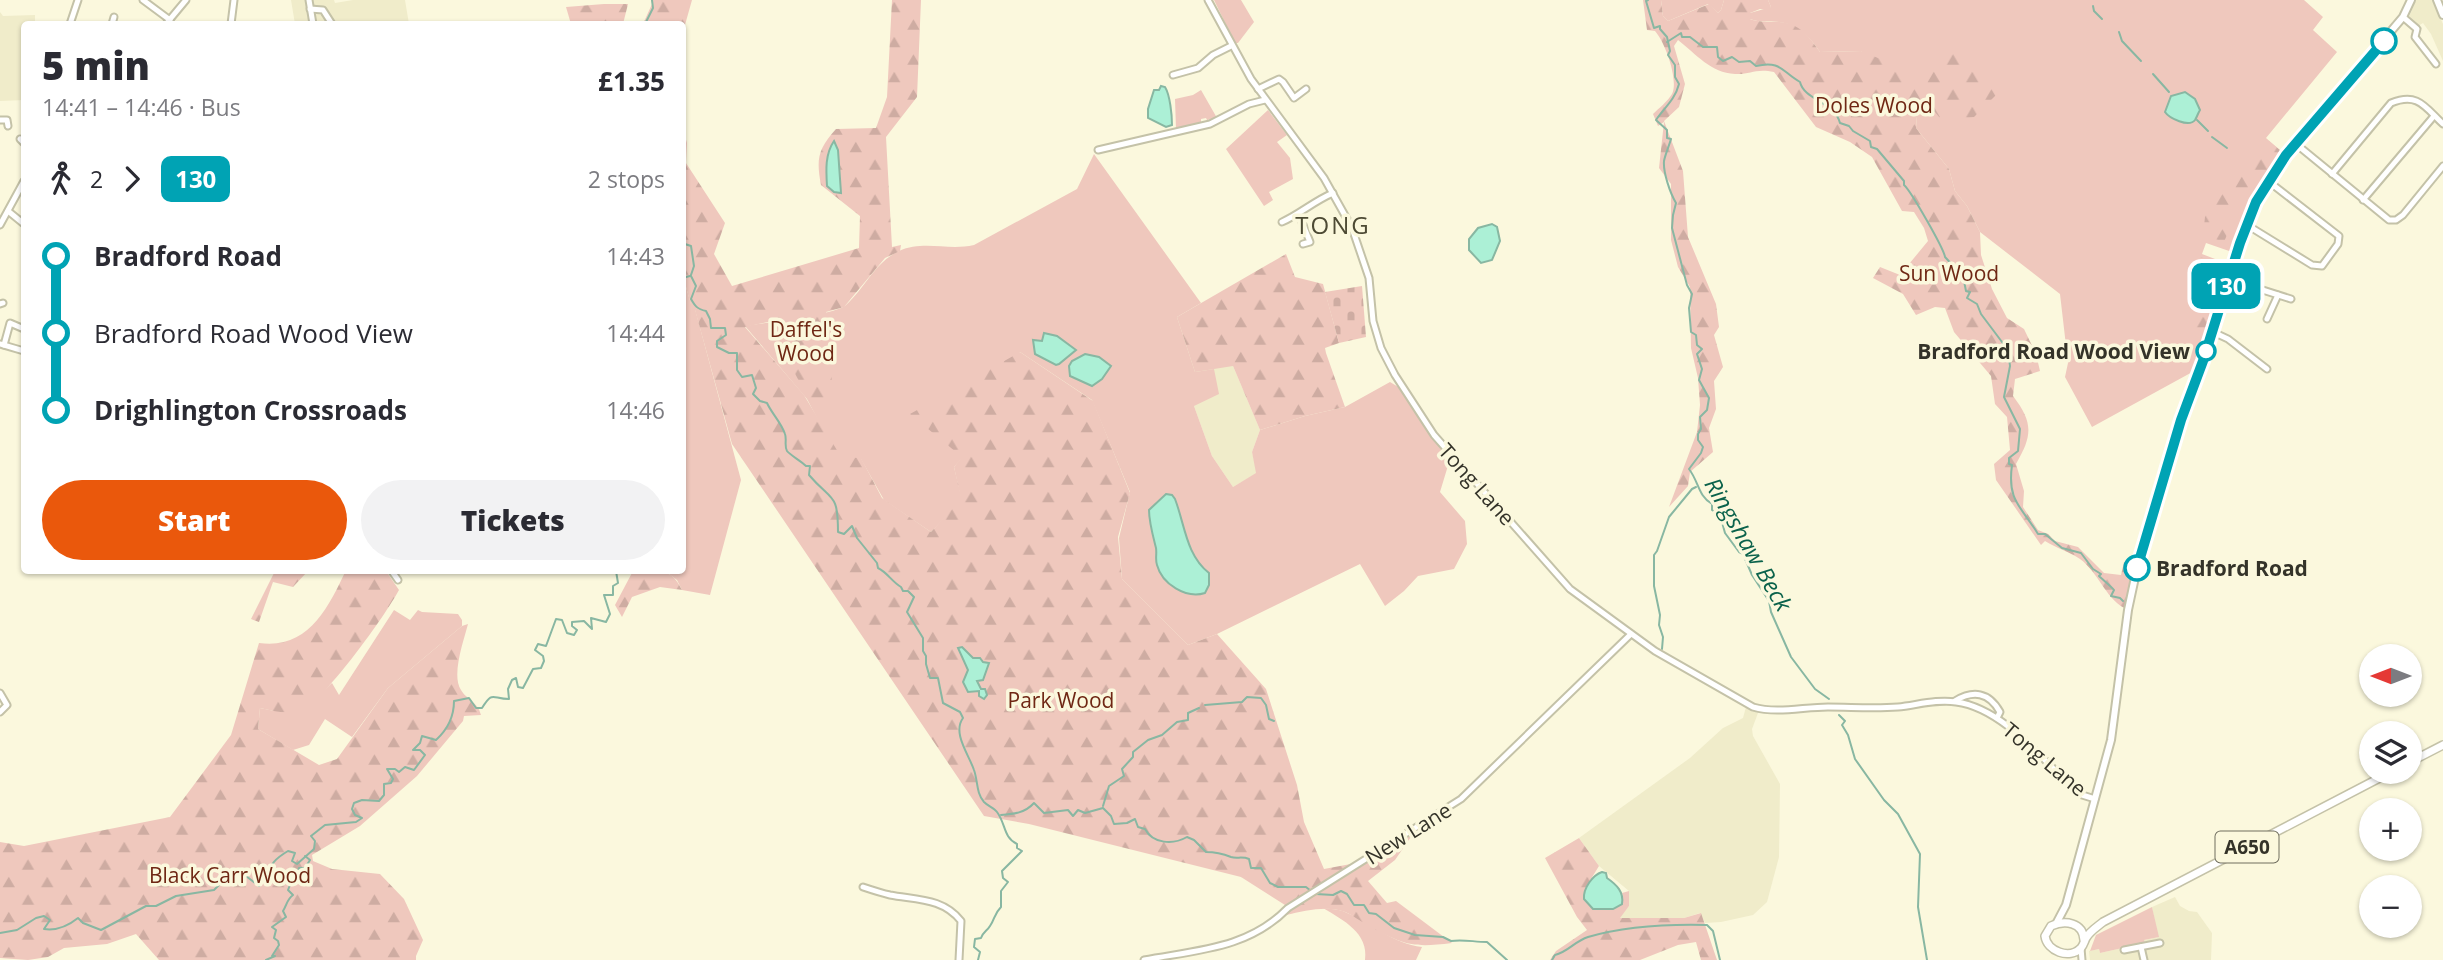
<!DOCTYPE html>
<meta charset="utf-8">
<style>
body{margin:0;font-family:"Open Sans",sans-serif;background:#f2f2f3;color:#2b2b33;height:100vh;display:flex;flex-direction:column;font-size:26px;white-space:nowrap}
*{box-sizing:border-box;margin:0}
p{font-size:23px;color:#7c7c81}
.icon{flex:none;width:38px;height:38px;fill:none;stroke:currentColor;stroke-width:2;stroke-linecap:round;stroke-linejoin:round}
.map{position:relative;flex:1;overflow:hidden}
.panel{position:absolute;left:21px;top:21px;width:665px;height:553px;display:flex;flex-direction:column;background:#fff;border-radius:7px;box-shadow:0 2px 5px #0004}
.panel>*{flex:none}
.badge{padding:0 14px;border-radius:10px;font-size:24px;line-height:46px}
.needle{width:46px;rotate:270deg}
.tools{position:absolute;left:2359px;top:644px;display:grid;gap:14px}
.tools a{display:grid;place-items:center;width:63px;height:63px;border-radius:50%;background:#fff;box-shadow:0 2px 5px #0004;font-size:35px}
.map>.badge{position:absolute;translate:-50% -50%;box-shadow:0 0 0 4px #fff}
.legs{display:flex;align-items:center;gap:10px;height:77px;padding:0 21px;font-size:23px}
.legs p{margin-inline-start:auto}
.headline{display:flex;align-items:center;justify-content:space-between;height:119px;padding:0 21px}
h1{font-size:38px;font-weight:800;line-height:52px}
.cta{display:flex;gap:14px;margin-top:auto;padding:14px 21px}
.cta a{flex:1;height:80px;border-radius:42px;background:#ea580c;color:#fff;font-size:28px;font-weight:800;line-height:80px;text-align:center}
.cta a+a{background:#f2f2f3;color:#2b2b33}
ul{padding:0 21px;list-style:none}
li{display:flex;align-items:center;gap:24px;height:77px;font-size:26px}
li i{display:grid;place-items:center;width:10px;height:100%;margin:0 9px;background:currentColor}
li i::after{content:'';width:18px;height:18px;margin:-9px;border:5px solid;border-radius:50%;background:#fff}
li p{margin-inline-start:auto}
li:first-child i{background:linear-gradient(#0000 50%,currentColor 0)}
li:last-child i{background:linear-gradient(currentColor 50%,#0000 0)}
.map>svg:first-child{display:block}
.built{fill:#f0ecca}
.green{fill:#efc8bd}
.forest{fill:url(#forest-firs)}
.cemetery{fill:url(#cemetery-stones)}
.water{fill:#acf0d6;stroke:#88b7a2;stroke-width:2}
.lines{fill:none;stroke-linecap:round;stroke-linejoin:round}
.stream{stroke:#88b7a2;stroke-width:2}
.minor-casing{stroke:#c4c2a8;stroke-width:9}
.major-casing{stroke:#c4c2a8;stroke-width:10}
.highway-casing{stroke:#c4c2a8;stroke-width:10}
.minor{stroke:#fff;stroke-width:5}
.major{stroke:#fff;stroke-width:6}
.highway{stroke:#fff;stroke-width:7}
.line-1-casing{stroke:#fff;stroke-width:16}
.line-1{stroke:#00a3b4;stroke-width:10}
.stop-1-dot{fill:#fff;stroke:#00a3b4;stroke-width:3.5}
.labels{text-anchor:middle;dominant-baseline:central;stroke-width:7;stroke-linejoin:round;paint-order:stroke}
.shield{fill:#fbf8dd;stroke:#706e5f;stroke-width:2}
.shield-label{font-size:19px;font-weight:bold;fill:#343329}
.park-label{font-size:21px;fill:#6f2714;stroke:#fbf8dd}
.stop-label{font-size:21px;font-weight:bold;fill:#343329;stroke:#fbf8dd;text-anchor:end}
.street-label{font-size:21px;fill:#343329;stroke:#fbf8dd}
.water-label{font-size:23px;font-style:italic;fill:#0b624b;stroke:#fbf8dd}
.quarter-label{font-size:24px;letter-spacing:2px;fill:#4d4a34;stroke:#fbf8dd}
</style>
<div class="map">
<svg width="2443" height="960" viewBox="0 0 2443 960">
<defs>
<pattern id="forest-firs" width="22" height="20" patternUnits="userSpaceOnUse" patternTransform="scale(1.75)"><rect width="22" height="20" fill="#efc8bd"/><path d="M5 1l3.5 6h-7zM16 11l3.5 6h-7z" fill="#ceaca2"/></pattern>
<pattern id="cemetery-stones" width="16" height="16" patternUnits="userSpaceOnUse" patternTransform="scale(1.75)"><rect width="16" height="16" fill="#efc8bd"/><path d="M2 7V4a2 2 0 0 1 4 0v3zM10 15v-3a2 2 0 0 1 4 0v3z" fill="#ceaca2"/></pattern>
</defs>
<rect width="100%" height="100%" fill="#fbf8dd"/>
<g class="built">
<path d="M291,0H334L335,3L353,0H405L409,24H295Z"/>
<path d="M2416,0H2432L2443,24V61L2431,34L2423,23L2418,26L2409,17Z"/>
<path d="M0,12L3,16L35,15V24H24V100L0,101Z"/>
<path d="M1177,317L1233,366L1260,430L1252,452L1257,473L1233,487L1212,456L1194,406L1214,370L1195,372Z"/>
<path d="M1746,707L1758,713L1752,729L1753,736L1780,784L1779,857L1767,902L1753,915L1721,922L1705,923L1700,913L1684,918H1619L1629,906V891L1599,866L1579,838L1690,758L1723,728L1743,718Z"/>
<path d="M2175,897L2180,906L2189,911L2197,912L2212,933L2211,960H2090L2089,951L2099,949L2100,953L2144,943V940L2158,937L2152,907Z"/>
</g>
<g class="green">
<path d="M1214,0H1241L1254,22L1238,43H1235Z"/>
<path d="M1661,0H1724L1721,10L1718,13L1708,4L1668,21L1663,16Z"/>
<path d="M1768,0H2304L2323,17L2313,30L2337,52L2266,138L2281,151C2258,183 2244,215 2232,252L2206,243L2202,254L2228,264L2196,370L2092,427L2065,377L2068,363L2060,294L1980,232L1967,206L1955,191L1949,169L1916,128L1917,116L1925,109L1861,51L1820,52C1810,37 1797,24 1779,22C1768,20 1761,23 1750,19V13L1771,7Z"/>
<path d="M1201,90L1217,118L1207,120L1206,118L1201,119V122L1176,129L1175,99L1193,95Z"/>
<path d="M1268,110L1287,135L1277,142L1290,158L1293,179L1269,192L1273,200L1264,206L1226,149Z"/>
<path d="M1094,154L1201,303L1177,317L1195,372L1214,369L1219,394L1194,406L1212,456L1233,487L1256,473L1252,452L1260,430L1305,416L1345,407L1390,382L1400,388L1429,434L1450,459L1440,492L1465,521L1467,544L1454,569L1418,576L1404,591L1385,606L1360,564L1217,634L1188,645L1122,579L1119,538L1130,492L1092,400L1020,352L963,457L954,467L962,500L931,532L884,500L861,459L839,460L807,399L745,326C763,323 835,315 846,305C865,288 875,262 899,251C924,240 948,251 974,245L1077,189Z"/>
<path d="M683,286L686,287L691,304L695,309L741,480L710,595L682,590L677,580L665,571L682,570Z"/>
<path d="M394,610L410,620L418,610L422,612L458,614L462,620V626L388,688L352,737L325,719L309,745L293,750L258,729L260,708C300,717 303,709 332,683L339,695Z"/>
<path d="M2152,907L2159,937L2144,940L2145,943L2100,953L2099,949L2090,951L2096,935Z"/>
<path d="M1323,908C1330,909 1339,909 1345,912C1372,923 1393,944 1422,947L1416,960H1365C1369,933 1343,920 1323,908Z"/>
</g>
<g class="forest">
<path d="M651,0H692L683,32L682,24H643L652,4Z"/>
<path d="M892,0H921L917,97L886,137L892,247L901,245L900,251L885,258L844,307L826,312L832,383L817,410C798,379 783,359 777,320L745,327L804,395L841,457L861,458L882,498L931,532L961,499L954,467L962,457L910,414L1020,352L1093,401L1130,493L1118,537L1122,579L1188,645L1217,634L1266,689L1297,785L1304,822L1324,869L1356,863L1359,866L1413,834L1395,860L1368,881L1387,903L1396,901L1452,943C1412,948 1404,945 1369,926C1361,922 1353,915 1345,912C1327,905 1305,911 1286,915L1285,905L1241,877L1029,824L984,816L732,444L695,310L691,305L686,287L683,286L682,126L687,143L686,163L725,223L714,254L732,286L859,248L860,216L821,185C816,159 818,149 836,129L876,128L887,97Z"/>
<path d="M1643,0H1661L1663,16L1668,21L1709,4L1718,13L1721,10L1724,0H1768L1771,7L1768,10L1760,9L1750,13V19C1761,23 1768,21 1779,22C1799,23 1809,36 1820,52L1861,51L1907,70L1936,67L1958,46L1999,92L1974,117L1944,123L1935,112L1925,109L1917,116L1916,128L1949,169L1955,191L1967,206L1980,232L1981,255L1992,289L2007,318L2024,329L2036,354L2040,371L2015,379L2013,396C2033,422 2033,435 2016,464L2024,491L2023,507L2038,530L2048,534L2055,541L2078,547L2104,573L2121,575L2124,562L2134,565L2124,608C2105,597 2098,572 2080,559C2070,552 2056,548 2045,541L2041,545L1996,480L1994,464L2010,450L2007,417L1995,404L1991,376L1954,332L1945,308L1935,307L1916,315L1903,294L1873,278L1880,267L1900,275L1928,241L1924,228L1914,212L1902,211L1872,157L1850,142L1816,127L1774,72C1755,68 1750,75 1735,74C1711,73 1696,54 1678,40L1674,46L1685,84L1679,107L1664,121L1683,171L1688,237L1716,304L1719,327L1714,335L1723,367L1714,381L1716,409L1709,428L1713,452L1690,472L1688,486L1669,507L1697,432L1700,405L1698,378L1691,348L1690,287L1678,267L1671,240V184L1659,168L1664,122L1658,126L1653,114C1659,108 1668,101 1672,94C1679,80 1665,42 1655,31L1647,30Z"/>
<path d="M604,4H628L623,24H571L566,7Z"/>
<path d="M2259,140L2269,141L2281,151L2263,177L2246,211L2238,208L2224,242L2203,235L2205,217L2223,183L2229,173L2248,157L2255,143Z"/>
<path d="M1286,254L1295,277L1323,284L1339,343L1325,348L1326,353L1345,407L1305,416L1260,430L1233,366L1195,372L1177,317Z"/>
<path d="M2201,257L2227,267L2209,327L2199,346L2192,341L2201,294L2197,264Z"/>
<path d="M346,570L386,571L399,590C385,616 327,697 303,709C288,716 275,711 260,708L258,729L319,765L337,759L388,688L462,626L468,624C464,640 451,675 461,690C467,700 478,702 481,715L464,716L463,721L417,776L360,826L312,855L313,861L332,869L380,874L404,899L423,940L416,956V960H159L136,934L107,944L64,948L48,957L28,960L0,958V842L24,846L170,817L231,735L259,643C307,650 328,609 346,570Z"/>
<path d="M275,571H308L293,587L273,582L259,622L251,619Z"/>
<path d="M633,571C656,570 671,566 682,590L660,587L632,597L622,617L615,605Z"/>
<path d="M1579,838L1599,866L1586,887L1599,910L1613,909L1623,899L1622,893L1629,891V906L1620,918H1684L1701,913L1717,960H1701L1696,942L1678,945L1640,960H1550L1556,951L1587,930L1577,917L1545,858Z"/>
</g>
<path class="cemetery" d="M1362,286L1366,337L1339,343L1325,292Z"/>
<g class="water">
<path d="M1161,86L1165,87C1170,95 1172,115 1172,125L1166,127L1148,118V109L1154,90H1159Z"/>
<path d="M2185,92L2195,99L2200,110C2198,113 2197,117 2195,120C2189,128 2169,118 2165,112L2171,96Z"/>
<path d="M834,141L838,150L841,193L834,192L827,186C826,170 825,154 834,141Z"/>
<path d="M1492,224L1497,227L1500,241L1492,260L1481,263L1469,250V239L1478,228Z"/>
<path d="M1044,333L1057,336L1076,350L1059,364L1056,365L1035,354L1033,340L1042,341Z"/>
<path d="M1085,354L1099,357L1111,366L1102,379L1092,386L1070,376L1069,366L1072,361Z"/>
<path d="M1166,494L1172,495L1175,499C1185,525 1186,555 1209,573V585L1205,593C1186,599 1162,584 1157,565C1155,559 1157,554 1156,548C1153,536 1149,522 1149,510Z"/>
<path d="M962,647L973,658H980L983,662L989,663L983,680L977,681L981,689H985L987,695L984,699L979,696V691L968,692L963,682L968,670L958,648Z"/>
<path d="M1602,872L1606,873L1607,878C1617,885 1624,892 1622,904L1613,909H1593L1584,899C1583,888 1593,875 1602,872Z"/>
</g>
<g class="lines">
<g class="stream">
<path d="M1648,0L1646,1L1654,28L1660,26V29L1667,37L1670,51L1668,55L1675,65V77L1679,84C1675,100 1664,108 1656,120L1667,130V138L1671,139C1669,146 1665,155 1664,161C1663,172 1670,193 1676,203L1673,215L1672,228L1687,285L1692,294L1689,308L1691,332L1696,335L1697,345L1702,349L1697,354L1702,369L1699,380L1709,398L1707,410L1700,417L1701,429L1698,434V440L1703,447L1701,453L1689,469C1699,482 1698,496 1712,504V510L1720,515L1725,533L1739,552L1743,554L1752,575L1769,601L1771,612L1791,657L1815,689L1829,699"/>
<path d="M2093,6L2094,11L2102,19"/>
<path d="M645,24L653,8L652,0"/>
<path d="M2119,32L2122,41L2141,61"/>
<path d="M1667,42L1681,33L1682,37H1690L1703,47H1717L1718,57L1723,61L1732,57L1739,62L1750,61L1756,66C1781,60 1782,72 1800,82C1804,100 1835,102 1840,123L1849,126L1853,131L1870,141L1871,147L1877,149L1904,181V185C1911,191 1944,249 1945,257L1957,270L1960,278L1964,281L1966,291L1970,292L1967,298L1977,304L1981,314L2008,350L2010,366L2004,397L2020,429L2018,451L2009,458V464L2012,465C2007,501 2021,506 2038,534H2045L2062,548L2081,553L2093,569L2101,574L2099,576C2102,579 2112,587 2114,590L2111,596L2120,598L2123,601"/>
<path d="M2153,74L2169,92"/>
<path d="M2197,120L2208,131"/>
<path d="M2212,137L2227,148"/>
<path d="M682,243L691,246L694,266L691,275"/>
<path d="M691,276L696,286L691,299C695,306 697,309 706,311L710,319L711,328H725L726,335L717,341V347L729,353H737V370L742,377L752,375L756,388L753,394L760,401L767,403C772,414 781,422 785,434C787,439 784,446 787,451C790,455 801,461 806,466H810L809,475C832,502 838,492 838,532L844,534L852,526L857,538L877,563L878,568C888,573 891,581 901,587L903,591H908L914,597L907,612L923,638V651L926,656V664L930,678H938L943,703L960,712L963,718C952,733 969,755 974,770C978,781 976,793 984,802C988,806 994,808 997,812C1006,824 1003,837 1017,844V848L1022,851L1002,871L1003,878L1008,882L1001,891V907C994,914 995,919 990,926C987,931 983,932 981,938L975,939L974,947L980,952L978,960"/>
<path d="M682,278L690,276"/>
<path d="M1662,649L1663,637L1659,625L1660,615L1654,586V555L1657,551L1669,517L1692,489L1696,487"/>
<path d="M1205,705L1242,702L1247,697L1261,698L1266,705L1269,719L1274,721"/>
<path d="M1839,715L1845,721L1842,725L1848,735L1855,759L1884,800L1898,814L1920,854L1918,907L1927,960"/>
<path d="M1103,806L1109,786L1124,776L1122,769L1133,757V752L1148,740L1162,735L1177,722L1188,720V713L1199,708"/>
<path d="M1001,815C1014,814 1025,813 1034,803L1044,813L1068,810L1073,816L1078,810L1085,813L1103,808L1111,816L1114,824L1127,823L1135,819L1138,827L1145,829C1153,844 1173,845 1187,837L1194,840L1206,852C1216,852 1221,853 1231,857C1237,859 1242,856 1249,859L1251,868H1261L1270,883L1278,887H1306L1311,891"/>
<path d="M1316,894L1333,895L1341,891L1347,894L1354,905H1364L1369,913L1376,914L1394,928L1415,935L1443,937L1451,941C1463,939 1474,942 1487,942L1507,960"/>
<path d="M0,933L17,930L36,918L44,916L50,920L44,929C57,931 68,926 78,918L83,923L101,930L146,906H156L176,896L214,890L223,881L235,876H246L259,886C272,870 266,864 288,851L295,853L292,861L297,864L314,849L315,841L311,836L325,825L356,822L362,818L355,815L352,809L354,803L362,800L379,801L384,795V784L391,783L393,779L387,769H395L399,772L405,767L414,770L425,755L420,750H413L420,743L422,736L436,740C447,730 454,716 454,701L469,698L476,708H482C493,690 492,699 509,699L508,689L512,680L516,678L518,687L523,688L533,669L541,668L544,661L543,656L535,650L538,644L546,646L556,619L562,620L567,633L574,635L577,630L572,626V622L584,621L592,629L591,618L606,622L610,614L604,595H613V586L618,583L616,571L623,570"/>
<path d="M266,960L275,956H272L279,945L278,941L274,938L276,930L272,927L286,917L283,911C287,905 287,899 293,895L288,890L292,880L291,875L298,872L299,868H305L310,860L305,856"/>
<path d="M1552,960L1555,955C1568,952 1575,941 1588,937C1626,926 1667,924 1707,925L1713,931L1720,960"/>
</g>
<defs>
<g id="minor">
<path d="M143,0L170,20"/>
<path d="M309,0L313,24"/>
<path d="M1208,0L1251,79L1324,178L1352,228L1369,278L1373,321L1381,348L1395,375L1434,435L1570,589L1655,651L1753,707C1777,714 1803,707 1828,707C1851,707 1874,709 1898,707C1917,705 1937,699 1956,702C2004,708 2045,763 2079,794L2095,799"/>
<path d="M310,9L323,10L332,24"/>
<path d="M2403,17L2417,29L2415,37L2436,64"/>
<path d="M70,24L78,0"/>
<path d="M112,24L114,17"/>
<path d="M166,24L186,0"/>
<path d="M231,24L234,0"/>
<path d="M1173,75L1198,68L1213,55L1231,46"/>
<path d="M1258,89L1279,79L1283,82L1294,98L1306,89"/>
<path d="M0,120H7L8,126"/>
<path d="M20,139L24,143"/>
<path d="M2296,144L2389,220H2396L2403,215L2443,166"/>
<path d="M1098,150L1210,124L1249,104L1265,100"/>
<path d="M2332,174L2391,103C2418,92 2425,107 2443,124"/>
<path d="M2363,200L2434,116"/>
<path d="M8,211L24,224"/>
<path d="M1299,215L1310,242L1303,244"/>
<path d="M1282,222C1300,214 1314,201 1333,193"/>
<path d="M0,225L24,181"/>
<path d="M2247,225L2312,265L2322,266L2338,244L2339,236L2268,181"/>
<path d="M2228,279L2291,299"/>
<path d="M0,304L3,303"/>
<path d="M2267,319L2278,295"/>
<path d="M2213,332L2228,339L2267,369"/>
<path d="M0,344L24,351"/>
<path d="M4,345L10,323L24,329"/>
<path d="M391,570L398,580"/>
<path d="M0,693L7,705L0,712"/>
<path d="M1955,701C1973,690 1989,692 2000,712L1997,718"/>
<path d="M863,887C872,890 881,893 890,895C917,900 943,898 961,921L959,960"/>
<path d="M2141,947L2144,960"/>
<path d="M2081,948L2082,960"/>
<path d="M2124,950L2160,943"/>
<path d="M1144,960C1197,950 1248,949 1288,908L1461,799L1631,634"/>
</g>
<g id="major">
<path d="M2437,0L2443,15"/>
<path d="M2056,924L2066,905L2111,740L2128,610L2137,568L2181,420L2203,361L2247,225L2268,181L2286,155L2403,17L2411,0"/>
</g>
<g id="highway">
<path d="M2410,762L2443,745"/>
<path d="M2084,940C2083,922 2065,920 2051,926L2045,936C2047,951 2069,960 2081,948C2084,944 2084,942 2086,938C2090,931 2097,927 2103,922L2391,772"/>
</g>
</defs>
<use href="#minor" class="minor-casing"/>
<use href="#major" class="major-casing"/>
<use href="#highway" class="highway-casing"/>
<use href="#minor" class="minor"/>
<use href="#major" class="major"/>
<use href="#highway" class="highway"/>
</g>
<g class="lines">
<defs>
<path id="line-1" d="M2137,568L2181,420L2203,361L2240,243L2256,202L2286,155L2384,41"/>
</defs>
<use href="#line-1" class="line-1-casing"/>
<use href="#line-1" class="line-1"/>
</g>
<g class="stop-1-dot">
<circle cx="2384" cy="41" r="12"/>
<circle cx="2206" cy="351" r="9"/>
<circle cx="2137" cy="568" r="12"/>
</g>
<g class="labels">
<rect class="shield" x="2215.5" y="831.5" width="63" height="31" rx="5"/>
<g class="shield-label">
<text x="2247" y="847">A650</text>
</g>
<g class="park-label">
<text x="1874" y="105">Doles Wood</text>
<text x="1949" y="273">Sun Wood</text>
<text x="806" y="329">Daffel's<tspan x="806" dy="24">Wood</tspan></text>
<text x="1061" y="700">Park Wood</text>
<text x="230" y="875">Black Carr Wood</text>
</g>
<g class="stop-label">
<text x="2190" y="351">Bradford Road Wood View</text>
<text x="2156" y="568" text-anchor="start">Bradford Road</text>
</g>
<g class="street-label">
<text transform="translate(1477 484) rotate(48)">Tong Lane</text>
<text transform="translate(2045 759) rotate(40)">Tong Lane</text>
<text transform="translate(1408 833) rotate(-32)">New Lane</text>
</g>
<g class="water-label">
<text transform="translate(1749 544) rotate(60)">Ringshaw Beck</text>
</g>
<g class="quarter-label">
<text x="1333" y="224">TONG</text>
</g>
</g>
</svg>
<div class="tools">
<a><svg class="needle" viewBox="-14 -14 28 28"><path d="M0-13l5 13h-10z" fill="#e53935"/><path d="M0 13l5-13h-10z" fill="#7c7c81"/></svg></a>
<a><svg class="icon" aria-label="layers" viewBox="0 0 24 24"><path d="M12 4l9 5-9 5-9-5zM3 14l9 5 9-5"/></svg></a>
<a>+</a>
<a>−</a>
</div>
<b class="badge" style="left:2226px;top:286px;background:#00a3b4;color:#fff">130</b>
<section class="panel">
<div class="headline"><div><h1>5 min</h1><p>14:41 – 14:46 · Bus</p></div><b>£1.35</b></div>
<div class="legs"><svg class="icon" aria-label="walk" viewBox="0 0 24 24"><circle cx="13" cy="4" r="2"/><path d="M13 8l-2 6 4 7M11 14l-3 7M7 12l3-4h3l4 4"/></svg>2<svg class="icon" aria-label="forward" viewBox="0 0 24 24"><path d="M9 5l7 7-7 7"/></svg><b class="badge" style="background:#00a3b4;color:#fff">130</b><p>2 stops</p></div>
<ul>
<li><i style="color:#00a3b4"></i><b>Bradford Road</b><p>14:43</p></li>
<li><i style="color:#00a3b4"></i><span>Bradford Road Wood View</span><p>14:44</p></li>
<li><i style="color:#00a3b4"></i><b>Drighlington Crossroads</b><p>14:46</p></li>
</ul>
<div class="cta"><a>Start</a><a>Tickets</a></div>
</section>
</div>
